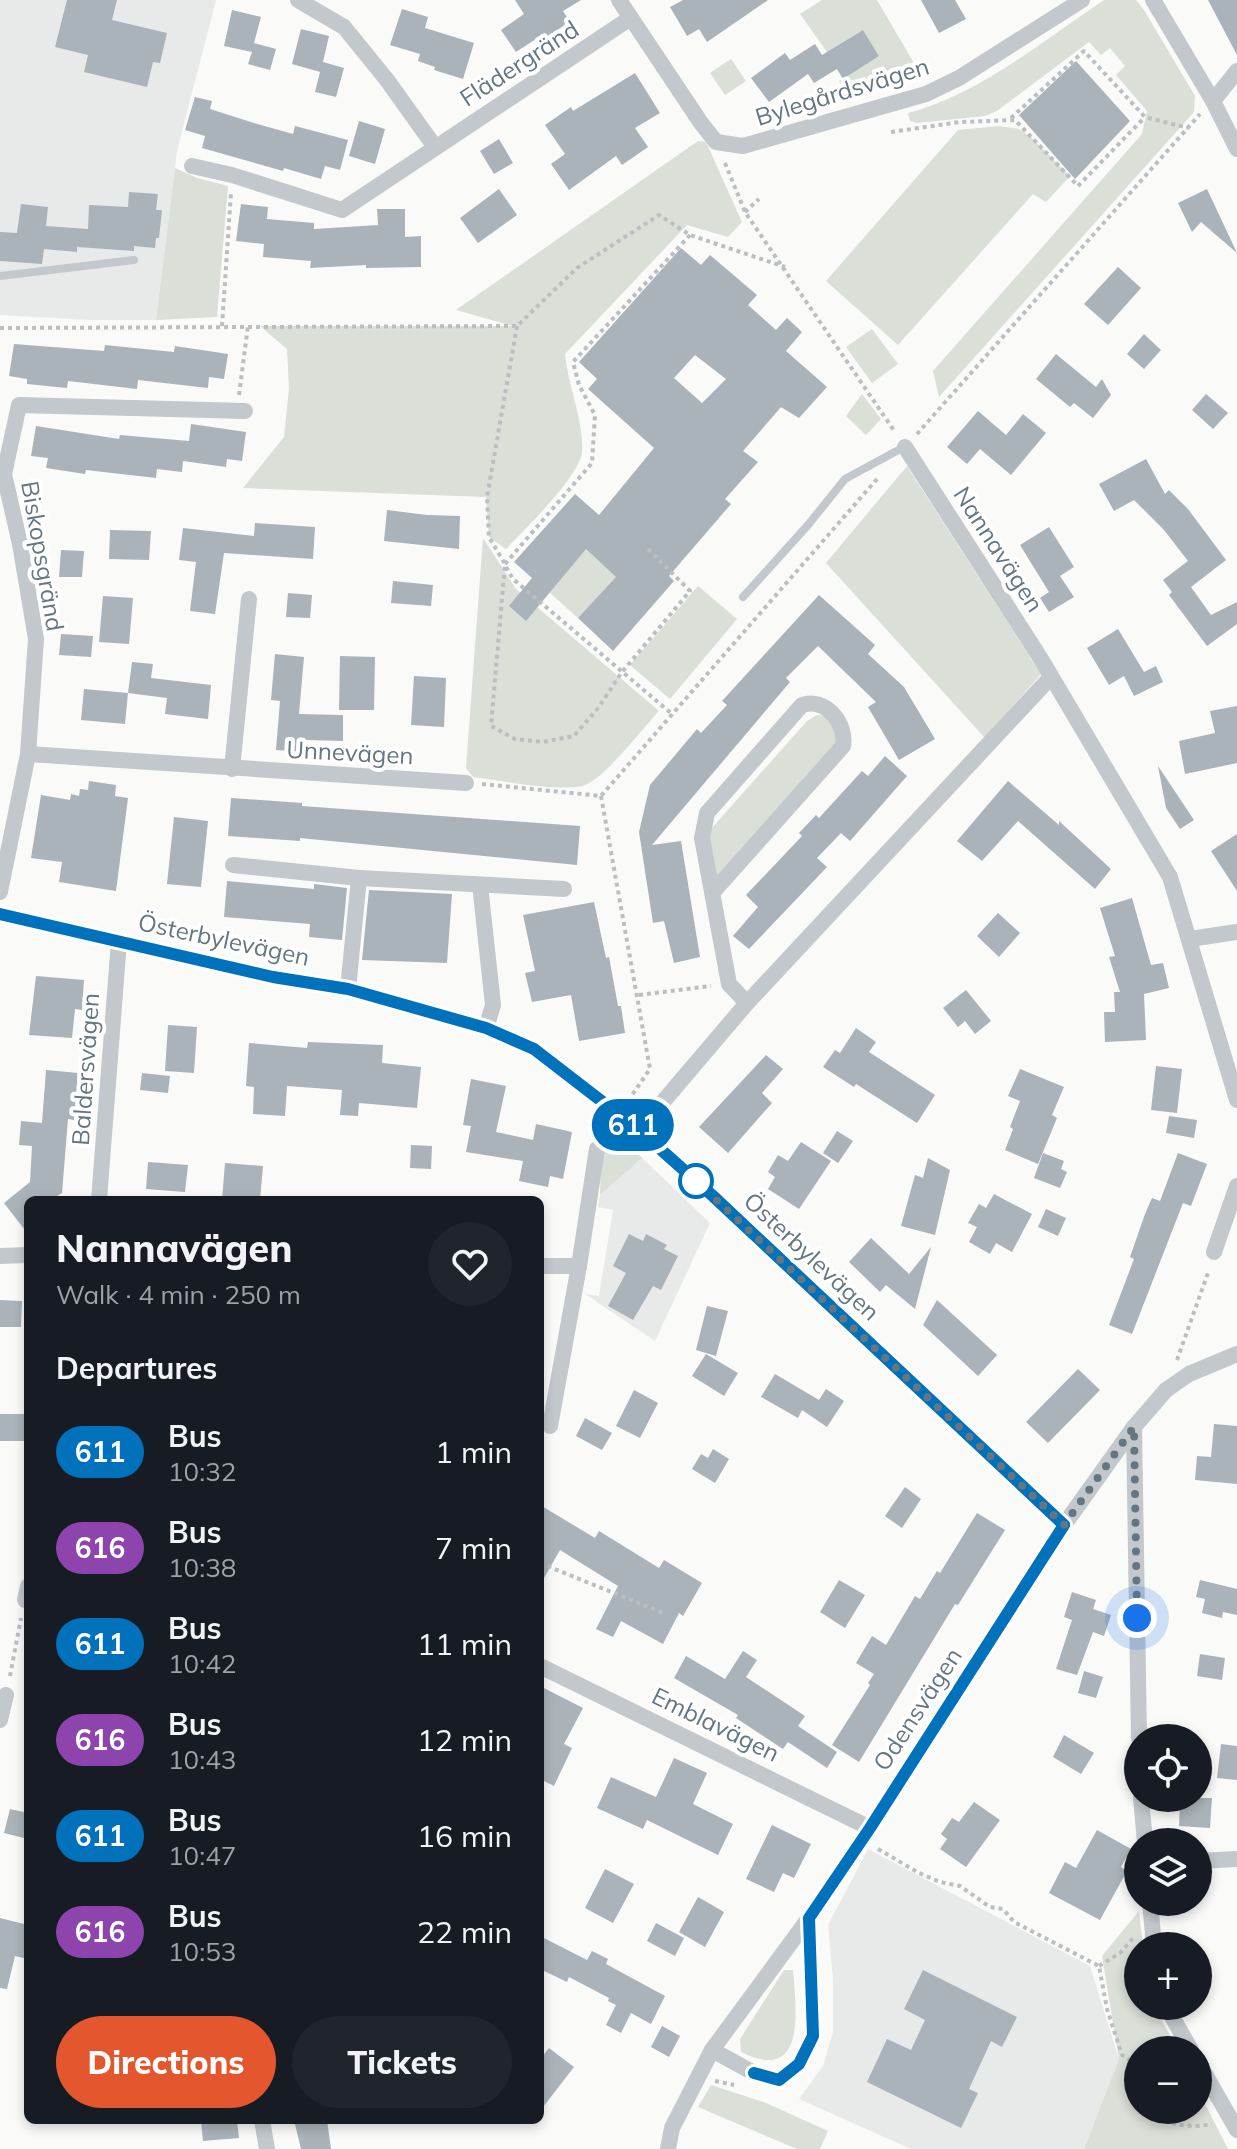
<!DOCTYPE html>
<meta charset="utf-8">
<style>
body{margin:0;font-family:Mulish,sans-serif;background:#20242c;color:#f1f3f6;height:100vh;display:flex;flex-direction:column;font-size:30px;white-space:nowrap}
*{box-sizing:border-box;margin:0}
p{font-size:26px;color:#9ea1a6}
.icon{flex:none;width:44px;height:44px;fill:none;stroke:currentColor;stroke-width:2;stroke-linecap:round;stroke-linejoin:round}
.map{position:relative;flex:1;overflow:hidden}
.sheet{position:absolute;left:24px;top:1196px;width:520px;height:928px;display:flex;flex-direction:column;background:#171b24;border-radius:12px;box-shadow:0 4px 12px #0003}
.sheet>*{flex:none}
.badge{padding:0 16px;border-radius:26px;font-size:28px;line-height:52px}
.controls{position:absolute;left:1124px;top:1724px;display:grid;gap:16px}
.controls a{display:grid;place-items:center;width:88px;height:88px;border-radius:50%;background:#171b24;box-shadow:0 4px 12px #0003;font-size:40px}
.you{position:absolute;width:40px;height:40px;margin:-20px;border:6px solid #fff;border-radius:50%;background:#1a73e8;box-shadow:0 0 0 12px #1a73e833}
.map>.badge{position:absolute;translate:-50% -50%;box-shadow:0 0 0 4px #fff}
h2{padding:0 32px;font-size:30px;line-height:72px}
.round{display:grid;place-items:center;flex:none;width:84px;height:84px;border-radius:42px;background:#20242c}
.head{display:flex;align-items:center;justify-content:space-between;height:136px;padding:0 32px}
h1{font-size:38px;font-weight:800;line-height:60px}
.primary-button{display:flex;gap:16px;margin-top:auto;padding:16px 32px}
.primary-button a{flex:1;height:92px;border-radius:48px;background:#e4572e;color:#fff;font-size:32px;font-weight:800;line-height:92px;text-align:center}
.primary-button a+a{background:#20242c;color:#f1f3f6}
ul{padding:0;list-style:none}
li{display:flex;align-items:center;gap:24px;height:96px;padding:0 32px}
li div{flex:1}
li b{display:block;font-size:30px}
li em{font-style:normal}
li .badge{min-width:88px;font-weight:700;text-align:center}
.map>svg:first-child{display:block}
.built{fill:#e8e9e9}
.green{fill:#dadfd7}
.building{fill:#aab3b9;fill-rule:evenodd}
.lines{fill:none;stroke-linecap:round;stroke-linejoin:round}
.path{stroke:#bbbfc2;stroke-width:4;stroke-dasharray:4 4;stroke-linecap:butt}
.lane{stroke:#c3c8cc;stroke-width:8}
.street{stroke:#c3c8cc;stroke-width:16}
.line-casing{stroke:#fff;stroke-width:18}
.line{stroke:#0072bc;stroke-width:12}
.walk{stroke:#657683;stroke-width:8;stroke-dasharray:0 14.4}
.stop-dot{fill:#fff;stroke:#0072bc;stroke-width:4}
.labels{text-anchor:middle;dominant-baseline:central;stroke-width:8;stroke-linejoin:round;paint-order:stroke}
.street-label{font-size:24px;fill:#657683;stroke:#fff}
</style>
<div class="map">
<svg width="1237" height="2149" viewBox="0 0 1237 2149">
<rect width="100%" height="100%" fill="#fafaf8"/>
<g class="built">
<path d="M0,0H216L177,151L156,320H89L0,315Z"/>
<path d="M642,1158L710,1223L655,1341L585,1294L599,1296L613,1210L598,1207L600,1195Z"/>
<path d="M868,1849L1090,1966L1119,2059L1084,2149H911L799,2099L823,2066L833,2032V1979L828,1925Z"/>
</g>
<g class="green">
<path d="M822,0H877L918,70L892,84L848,98L839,81L879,56L863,30L827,52L800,14Z"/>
<path d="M1104,0H1136L1144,10L1195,96L1194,112L939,397L933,371L1142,134L1147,111L1116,75L1125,66L1110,48L1101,55L1089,42L997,111L985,116L917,123L910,121L908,113C979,95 1044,40 1104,0Z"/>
<path d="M731,59L746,81L725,95L710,73Z"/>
<path d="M999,126L1019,129L1032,138L1070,176L1046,202L1033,194L898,345L826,281L958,130Z"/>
<path d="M698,141L706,142L742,222L728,237L687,225L565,354C568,385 584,422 582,452C580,476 524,530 506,549L489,537L486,497L243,488L284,437L289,389L287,349L260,326H513L456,310Z"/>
<path d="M175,168L197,178L228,186L217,317L156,320Z"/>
<path d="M872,329L898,364L872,383L846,347Z"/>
<path d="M862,394L881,419L866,435L846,416Z"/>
<path d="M907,466L1041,674L985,738L826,563Z"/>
<path d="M483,538L516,589L659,711C642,729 606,777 585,785C565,793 497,780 473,777L466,768Z"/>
<path d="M584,547L619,579L578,618L549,592Z"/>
<path d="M698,586L737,619L670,699L630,665Z"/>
<path d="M817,715L829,716L845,736L720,876L709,872L708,837L711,829L807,721Z"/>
<path d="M611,1129L642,1158L600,1195L601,1158L607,1130Z"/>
<path d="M1139,1911L1143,1946H1138V2006H1154L1178,2050H1138V2110H1198V2090L1228,2149H1084L1119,2059L1102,1956Z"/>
<path d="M784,1970H793C796,2009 807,2085 741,2052L740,2039Z"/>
<path d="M711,2085L766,2103L828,2131L820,2149H797L698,2107Z"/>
</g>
<g class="building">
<path d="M67,0H117L112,20L167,33L160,63L153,62L147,87L84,72L88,55L55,47Z"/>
<path d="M515,0H581L563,11L570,22L541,40L539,37L516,52L501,30L524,14Z"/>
<path d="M683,0H768L707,42L699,29L687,36L670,7Z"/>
<path d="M921,0H955L966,19L939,33Z"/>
<path d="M1208,0H1237V55Z"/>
<path d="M402,9L428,17L425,28L474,43L463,79L434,70L435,67L418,61L420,54L390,45Z"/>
<path d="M232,10L261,17L254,43L276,49L270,70L248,64L252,52L224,46Z"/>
<path d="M301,29L329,36L323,62L344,68L336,97L315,92L320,72L292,64Z"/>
<path d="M863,30L879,56L843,79L837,69L814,83L808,74L769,102L751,78L785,53L790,60L815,44L822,55Z"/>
<path d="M1076,61L1130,121L1075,179L1019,115Z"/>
<path d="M635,73L660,113L635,128L648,147L622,165L616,156L569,190L551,164L565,154L545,125L571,107L573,111Z"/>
<path d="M195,97L212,101L210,109L254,123L293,134L295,126L348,140L340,170L325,166L321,179L284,168L283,171L202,148L205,136L185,130Z"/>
<path d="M359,121L385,129L375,164L349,156Z"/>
<path d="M499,139L513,163L494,174L480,151Z"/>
<path d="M499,189L517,215L478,243L460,218Z"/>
<path d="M1207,189L1237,253L1201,222L1192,232L1178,203Z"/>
<path d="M129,192L158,194L156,210H162L159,238H156L155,248L134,246V251L77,247V252L44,249L42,264L0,261V232L17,233L21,204L48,207L46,226L88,229L89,205L128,207Z"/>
<path d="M241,204L268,207L267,219L314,223V229L378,225L377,209H405V237L421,236V267L366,268V265L310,268L311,261L263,257L264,244L236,241Z"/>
<path d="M681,248L701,265L710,255L737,278L757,295L748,305L776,330L787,318L802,332L786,351L827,387L799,418L781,407L743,451L758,462L725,499L731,504L669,576L674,581L613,651L578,618L616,577L586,549L526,621L509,606L532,578L514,562L575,494L599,515L654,448L588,389L597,379L579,362ZM695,355L726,379L702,403L674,378Z"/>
<path d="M1118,267L1141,288L1108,325L1084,304Z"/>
<path d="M1144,334L1161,350L1144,369L1127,354Z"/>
<path d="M14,344L104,351L105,345L174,352L175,346L228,354L224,379L209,377L208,388L138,380L137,389L68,381L67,388L27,384V379L9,376Z"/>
<path d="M1056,354L1096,387L1102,379L1111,395L1093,418L1074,403L1070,407L1036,379Z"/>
<path d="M1206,394L1228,413L1213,429L1192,410Z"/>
<path d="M978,411L1006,435L1023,414L1046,433L1011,475L980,449L967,464L947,447Z"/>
<path d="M191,424L246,432L242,461L227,459L226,467L183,461L182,472L157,469L156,478L86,470L85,474L46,468L48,458L31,456L36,426L119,439L120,435L189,441Z"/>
<path d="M1146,459L1165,494L1169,490L1188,509L1226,560L1191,587L1211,615L1237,602V624L1207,646L1169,595L1172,592L1163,580L1188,561L1164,530L1134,500L1114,511L1099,484Z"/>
<path d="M387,510L427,515L460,516L459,549L384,541Z"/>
<path d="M255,523L315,527L313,559L224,553L215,614L190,611L196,562L179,560L183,528L254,536Z"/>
<path d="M1049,527L1074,567L1060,576L1074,597L1049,612L1040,598L1049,592L1020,545Z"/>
<path d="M110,530L151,531L149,560L109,559Z"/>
<path d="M61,550L84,551L82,577H59Z"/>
<path d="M393,581L433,585L431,606L391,603Z"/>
<path d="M288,593L312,595L310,618L286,617Z"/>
<path d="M819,595L875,645L868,654L904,687L935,739L899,760L868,707L876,702L818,646L786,678L790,682L652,845L681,841L700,957L674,963L664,921L653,923L639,832L650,785L697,729L701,733L727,705L722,701Z"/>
<path d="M103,596L133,598L129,644L99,642Z"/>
<path d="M1118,629L1144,672L1156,666L1163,682L1134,696L1124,676L1109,685L1087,648Z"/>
<path d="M61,634L93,636L91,657L59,655Z"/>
<path d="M275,654L304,657L299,714L343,715V741L306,740L305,752L276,750L280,701L271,700Z"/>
<path d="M340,656L375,657L374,710H339Z"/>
<path d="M132,662L153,664L151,678L211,685L208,719L165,714L167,698L128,693Z"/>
<path d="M414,676L446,678L444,727L411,725Z"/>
<path d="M84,689L128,693L125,724L81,720Z"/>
<path d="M1237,706V763L1185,774L1179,741L1215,733L1210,711Z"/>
<path d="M885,756L907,776L850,841L841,833L817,858L827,867L749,949L733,936L758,907L746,895L802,836L799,833L816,815L819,818L862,771L868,776Z"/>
<path d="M1158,766L1194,820L1180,829L1166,808Z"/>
<path d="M89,781L116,785L115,796L128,798L116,891L59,882L62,862L31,858L41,795L70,800L71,794L79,796L80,789L88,790Z"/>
<path d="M1008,781L1059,825V821L1111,869L1095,889L1018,821L982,861L957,841Z"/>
<path d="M231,798L302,803V806L580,826L577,865L300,838V841L228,836Z"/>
<path d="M174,817L208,821L201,887L167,884Z"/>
<path d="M1237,834V891L1211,851Z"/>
<path d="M227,881L314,889V884L347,888L342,940L309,937L310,924L224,917Z"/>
<path d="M369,890L452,894L447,963L362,960Z"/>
<path d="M1132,898L1151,965L1163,963L1169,988L1144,994L1146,1040L1105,1042L1104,1012H1115L1114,992H1120L1109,957L1115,956L1100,908Z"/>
<path d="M594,902L606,958L609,957L618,1006H621L625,1033L579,1041L571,995L532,1002L525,973L535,971L523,915Z"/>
<path d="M998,913L1020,933L999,957L977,936Z"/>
<path d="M36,976L84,980L82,1010L75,1009L72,1038L29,1035Z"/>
<path d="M966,990L991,1021L975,1034L965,1021L958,1027L943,1008Z"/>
<path d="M168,1025L197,1027L194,1073L165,1071Z"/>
<path d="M856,1028L876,1042L869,1052L935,1095L917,1123L856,1084L854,1087L823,1067L835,1050L840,1053Z"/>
<path d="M308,1042L383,1045L382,1063L421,1067L417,1108L359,1103L358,1116L340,1115L342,1090L287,1086L285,1116L253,1114L254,1087L246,1086L249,1043L307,1048Z"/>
<path d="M766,1055L783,1069L762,1093L772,1103L728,1153L699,1127Z"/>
<path d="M1156,1066L1182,1069L1177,1113L1151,1110Z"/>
<path d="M1020,1069L1064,1087L1052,1115L1057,1118L1038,1164L1005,1150L1013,1129L1010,1127L1020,1101L1008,1096Z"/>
<path d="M46,1070L78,1073L74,1120L68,1119L62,1193L51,1200H28V1234L4,1203L30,1182L32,1146L19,1145L21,1121L42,1123Z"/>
<path d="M142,1073L170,1076L168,1093L140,1090Z"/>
<path d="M471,1079L506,1086L496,1132L533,1140L536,1124L572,1132L563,1179L550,1176L548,1187L519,1181L523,1161L466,1152L471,1126L463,1125Z"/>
<path d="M1169,1116L1197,1120L1194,1138L1166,1133Z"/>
<path d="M837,1131L853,1141L838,1163L823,1153Z"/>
<path d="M801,1142L831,1161L799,1209L768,1189L775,1177L768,1172L778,1155L788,1161Z"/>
<path d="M411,1145L432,1146L431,1169L410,1168Z"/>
<path d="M1043,1153L1064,1161L1061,1169L1067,1172L1060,1188L1034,1178Z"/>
<path d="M1178,1153L1207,1164L1191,1206L1183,1203L1132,1334L1109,1325L1134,1259L1130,1257L1145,1214L1152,1198L1160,1201Z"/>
<path d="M928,1158L950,1170L935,1235L901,1226L915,1175L923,1178Z"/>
<path d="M148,1162L188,1165L185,1192L146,1189Z"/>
<path d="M225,1163L263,1166L260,1200H222Z"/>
<path d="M994,1194L1032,1214L1012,1252L996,1243L990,1254L969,1242L977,1227L968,1223L979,1204L986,1208Z"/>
<path d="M1046,1209L1066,1218L1058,1236L1038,1227Z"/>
<path d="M629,1234L643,1241L646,1234L667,1245L664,1249L678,1256L661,1290L653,1286L633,1320L608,1306L626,1273L613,1266Z"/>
<path d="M871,1238L909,1274L931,1247L915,1309L886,1285L880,1292L849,1262Z"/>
<path d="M0,1300L22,1301L21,1327H0Z"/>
<path d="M937,1300L997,1355L978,1376L923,1325Z"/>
<path d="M707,1306L728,1311L716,1356L696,1350Z"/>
<path d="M706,1354L738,1373L724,1396L692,1376Z"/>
<path d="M1078,1369L1100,1390L1048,1443L1026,1422Z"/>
<path d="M775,1374L819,1400L826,1389L844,1401L827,1427L802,1410L798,1418L761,1397Z"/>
<path d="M634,1390L658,1403L640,1438L616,1426Z"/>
<rect x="0" y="1414" width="28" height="27"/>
<path d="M585,1418L612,1433L602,1450L576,1436Z"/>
<path d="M1214,1424L1237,1426V1484L1195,1480L1197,1456L1211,1457Z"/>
<path d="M713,1449L729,1459L715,1483L692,1469L701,1454L708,1458Z"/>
<path d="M905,1487L921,1499L902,1528L885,1516Z"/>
<path d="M540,1505L595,1538L599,1531L659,1568L664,1560L702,1583L683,1616L679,1613L663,1644L621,1621L613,1637L596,1629L618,1586L560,1550L540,1585Z"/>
<path d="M977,1513L1005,1530L958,1605L955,1604L859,1762L832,1745L870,1685L868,1683L874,1674L856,1663L872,1636L886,1645L915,1596L920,1599L937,1571L940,1573Z"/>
<path d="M839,1580L865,1595L845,1628L820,1612Z"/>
<path d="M1200,1580L1237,1589V1615L1223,1612L1222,1618L1202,1613L1205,1599L1196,1597Z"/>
<path d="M1072,1592L1096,1600L1093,1609L1111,1615L1104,1636L1093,1632L1077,1675L1056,1669L1072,1620L1064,1617Z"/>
<path d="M743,1651L757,1660L746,1677L805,1716L798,1726L837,1752L827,1768L788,1742L783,1749L736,1718L738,1715L674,1678L686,1656L725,1679Z"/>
<path d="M1200,1654L1225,1658L1222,1680L1197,1676Z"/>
<path d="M1084,1671L1103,1677L1096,1698L1078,1693Z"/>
<path d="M540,1686L583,1708L564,1744L572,1748L554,1786L540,1779Z"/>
<path d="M1064,1735L1094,1753L1081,1774L1053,1757Z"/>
<path d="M1221,1744L1237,1746V1780L1217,1778Z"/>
<path d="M674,1758L707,1773L693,1804L733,1824L718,1855L647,1820L643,1829L597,1808L611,1777L656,1797Z"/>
<path d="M1180,1798H1212L1210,1828L1179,1826Z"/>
<path d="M974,1802L1000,1820L966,1867L940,1849L947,1839L941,1834L952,1818L959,1822Z"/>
<path d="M10,1809L28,1813V1839L4,1833Z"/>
<path d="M772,1825L811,1844L794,1878L783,1873L774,1892L746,1879Z"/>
<path d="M1097,1830L1131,1849L1121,1867L1127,1871L1100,1920L1049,1893L1065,1862L1076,1868Z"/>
<path d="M605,1869L634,1884L613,1923L585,1908Z"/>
<path d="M698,1897L724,1912L705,1947L679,1932Z"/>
<path d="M0,1918L28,1925V1959L15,1956L7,1989L0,1988Z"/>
<path d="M656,1923L684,1938L675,1956L647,1941Z"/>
<path d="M540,1936L587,1960L592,1951L608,1959L606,1964L665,1996L651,2024L631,2013L621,2033L606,2025L616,2005L608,2001L609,1998L569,1977L567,1982L540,1969Z"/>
<path d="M923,1970L1017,2017L1002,2047L991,2041L969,2089L978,2093L961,2128L867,2082L887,2039L911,2050L925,2020L904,2009Z"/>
<path d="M662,2026L680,2036L669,2057L651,2047Z"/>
<path d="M549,2048L574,2067L540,2111V2060Z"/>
<path d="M201,2120H237L239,2138L203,2141Z"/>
<path d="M294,2120H327L331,2149H301Z"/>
</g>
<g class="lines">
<g class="path">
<path d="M1011,118L1084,51L1145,117L1188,128"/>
<path d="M891,132L960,122L1015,120L1078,186L1145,117"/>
<path d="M725,163L745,212L895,432"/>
<path d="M745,212L759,199"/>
<path d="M222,326L231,193"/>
<path d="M517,326L487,497L489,537L505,564L491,726L515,739L543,742L574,736L599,707L622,672L690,591L647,548"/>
<path d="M0,328L517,326L577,268L659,215L690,235L785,267"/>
<path d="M239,395L248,326"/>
<path d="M917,434L1200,114"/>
<path d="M505,564L592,463L595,415L579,385L573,362L690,235"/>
<path d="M506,567L513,579L672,714"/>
<path d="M482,784L601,796L877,479"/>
<path d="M601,796L650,1069L630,1098"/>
<path d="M639,995L711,986"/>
<path d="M1177,1360L1209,1270"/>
<path d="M540,1563L663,1613"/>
<path d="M10,1676L21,1618"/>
<path d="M878,1849L919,1873L940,1882L960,1886L990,1907L1003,1909L1014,1922L1099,1966L1107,2009L1122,2055L1138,2065"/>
<path d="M1099,1966L1120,1953L1134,1937"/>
<path d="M715,2081L734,2085"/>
<path d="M1152,2110C1168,2127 1190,2128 1212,2124"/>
</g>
<g class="lane">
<path d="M0,276L134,260"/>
<path d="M743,597L808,525L845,479L904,447"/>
</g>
<g class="street">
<path d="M298,0L344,27L387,80L435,147"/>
<path d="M619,0L701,123L716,142L743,146L926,94L959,78L1082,0"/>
<path d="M1153,0L1213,101L1237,149"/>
<path d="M1213,101L1237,71"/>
<path d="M192,166L232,175L342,210L629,19"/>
<path d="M905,447L1041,659L1170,877L1237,1100"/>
<path d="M28,754L466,783"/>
<path d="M232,769L249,599"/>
<path d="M233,865L359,878L348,989"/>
<path d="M359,878L564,889"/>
<path d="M480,885L493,1005L486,1028"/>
<path d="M0,892L28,754L36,639L20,544L4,474L19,405L245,411"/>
<path d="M713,892L843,746C847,724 826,697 802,705L707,813L702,838L729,984L747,1003"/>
<path d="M0,914L273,977L348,989L486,1028L534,1049L639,1130L714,1197L1064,1525"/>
<path d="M1190,939L1237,932"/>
<path d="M639,1130L747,1003L1051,677"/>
<path d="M99,1200L119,941"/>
<path d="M1214,1252L1237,1186"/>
<path d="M0,1256L28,1255"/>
<path d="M540,1266H579L550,1426"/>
<path d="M579,1266L597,1149"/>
<path d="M1134,1427L1139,1738"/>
<path d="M25,1600L28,1586"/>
<path d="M540,1666L870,1828"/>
<path d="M0,1720L6,1695"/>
<path d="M1141,1798L1145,1842"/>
<path d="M1198,1861L1237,1859"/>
<path d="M1150,1902L1154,1946"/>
<path d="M1166,2006L1191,2050"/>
<path d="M712,2050L754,2073L779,2080L799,2064L813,2036L809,1918"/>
<path d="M1198,2062L1237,2130"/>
<path d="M262,2120L267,2149"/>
<path d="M668,2149L672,2128L712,2050L809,1918L870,1828L1064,1525L1134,1427L1166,1390L1189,1374L1237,1354"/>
</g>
</g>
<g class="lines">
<defs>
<path id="line" d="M0,914L273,977L348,989L486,1028L534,1049L639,1130L714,1197L1064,1525L870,1828L809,1918L813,2036L799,2064L779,2080L754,2073"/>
</defs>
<use href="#line" class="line-casing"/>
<use href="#line" class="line"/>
<path class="walk" d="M696,1181L1064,1525L1134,1427L1137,1618"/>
</g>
<circle class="stop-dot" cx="696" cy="1181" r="16"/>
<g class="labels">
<g class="street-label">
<text transform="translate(519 63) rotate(-33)">Flädergränd</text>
<text transform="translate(842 91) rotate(-17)">Bylegårdsvägen</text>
<text transform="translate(999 549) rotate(57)">Nannavägen</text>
<text transform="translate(43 556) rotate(80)">Biskopsgränd</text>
<text transform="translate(350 752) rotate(3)">Unnevägen</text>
<text transform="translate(224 939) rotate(12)">Österbylevägen</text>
<text transform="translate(85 1069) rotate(-86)">Baldersvägen</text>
<text transform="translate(812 1256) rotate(43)">Österbylevägen</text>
<text transform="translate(917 1709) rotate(-57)">Odensvägen</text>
<text transform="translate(716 1724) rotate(26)">Emblavägen</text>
</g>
</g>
</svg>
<div class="controls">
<a><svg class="icon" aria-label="locate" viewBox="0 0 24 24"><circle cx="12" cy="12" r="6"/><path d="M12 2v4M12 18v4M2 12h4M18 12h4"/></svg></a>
<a><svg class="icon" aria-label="layers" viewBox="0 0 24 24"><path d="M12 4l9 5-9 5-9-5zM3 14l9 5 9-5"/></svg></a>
<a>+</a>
<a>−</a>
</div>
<div class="you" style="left:1137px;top:1618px"></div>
<b class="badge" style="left:633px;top:1125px;background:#0072bc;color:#fff">611</b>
<section class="sheet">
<div class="head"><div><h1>Nannavägen</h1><p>Walk · 4 min · 250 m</p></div><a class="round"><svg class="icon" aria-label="heart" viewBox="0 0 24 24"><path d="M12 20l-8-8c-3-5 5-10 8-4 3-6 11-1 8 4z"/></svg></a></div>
<h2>Departures</h2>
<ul>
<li><span class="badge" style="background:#0072bc;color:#fff">611</span><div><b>Bus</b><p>10:32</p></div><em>1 min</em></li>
<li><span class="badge" style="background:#8e44ad;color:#fff">616</span><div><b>Bus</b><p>10:38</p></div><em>7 min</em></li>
<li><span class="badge" style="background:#0072bc;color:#fff">611</span><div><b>Bus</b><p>10:42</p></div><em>11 min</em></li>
<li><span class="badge" style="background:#8e44ad;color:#fff">616</span><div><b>Bus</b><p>10:43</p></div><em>12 min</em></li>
<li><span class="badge" style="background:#0072bc;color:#fff">611</span><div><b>Bus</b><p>10:47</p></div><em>16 min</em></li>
<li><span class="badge" style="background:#8e44ad;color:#fff">616</span><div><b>Bus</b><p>10:53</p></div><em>22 min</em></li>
</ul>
<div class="primary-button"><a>Directions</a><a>Tickets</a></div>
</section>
</div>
